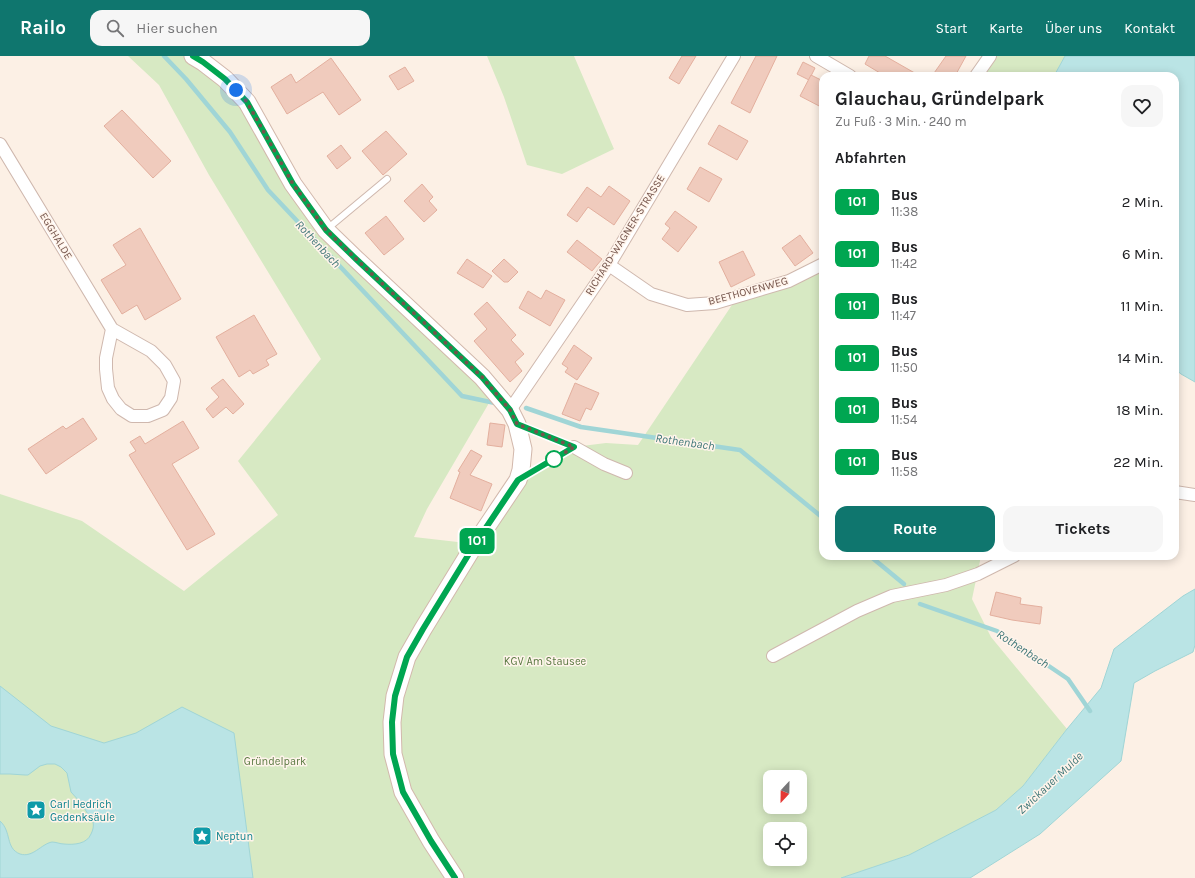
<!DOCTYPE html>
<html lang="de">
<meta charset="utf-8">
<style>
body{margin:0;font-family:Karla,sans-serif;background:#f6f6f6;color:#202124;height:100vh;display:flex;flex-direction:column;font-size:15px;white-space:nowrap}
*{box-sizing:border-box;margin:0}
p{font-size:13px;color:#757577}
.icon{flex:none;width:22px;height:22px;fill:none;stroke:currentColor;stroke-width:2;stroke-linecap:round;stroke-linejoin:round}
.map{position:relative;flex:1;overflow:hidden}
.panel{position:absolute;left:819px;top:16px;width:360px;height:488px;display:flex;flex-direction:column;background:#fff;border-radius:12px;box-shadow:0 2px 10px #0003}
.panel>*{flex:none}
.badge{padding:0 8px;border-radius:6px;font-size:14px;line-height:26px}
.needle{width:26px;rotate:202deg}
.tools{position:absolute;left:763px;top:714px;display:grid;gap:8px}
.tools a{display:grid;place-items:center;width:44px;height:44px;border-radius:8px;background:#fff;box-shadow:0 2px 10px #0003;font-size:20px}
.you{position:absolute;width:20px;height:20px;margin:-10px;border:3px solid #fff;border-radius:50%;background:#1a73e8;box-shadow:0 0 0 6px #1a73e833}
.map>.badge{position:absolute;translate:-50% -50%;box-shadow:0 0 0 2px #fff}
h2{padding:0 16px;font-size:15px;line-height:36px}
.round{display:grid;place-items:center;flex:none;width:42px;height:42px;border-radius:12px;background:#f6f6f6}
.headline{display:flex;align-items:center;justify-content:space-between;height:68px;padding:0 16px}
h1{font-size:19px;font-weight:700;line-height:30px}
.action{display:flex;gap:8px;margin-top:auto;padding:8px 16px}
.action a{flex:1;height:46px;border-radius:12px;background:#0f766e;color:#fff;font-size:16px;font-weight:700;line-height:46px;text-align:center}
.action a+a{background:#f6f6f6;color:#202124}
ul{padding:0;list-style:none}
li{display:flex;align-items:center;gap:12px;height:52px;padding:0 16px}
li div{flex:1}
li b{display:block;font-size:15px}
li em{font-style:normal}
li .badge{min-width:44px;font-weight:700;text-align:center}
header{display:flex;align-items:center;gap:24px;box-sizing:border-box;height:56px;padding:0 20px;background:#0f766e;color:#fff}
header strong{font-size:19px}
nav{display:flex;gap:22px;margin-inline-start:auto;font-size:14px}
.search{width:280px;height:36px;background:#f6f6f6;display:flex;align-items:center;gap:10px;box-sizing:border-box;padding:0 14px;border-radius:12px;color:#757577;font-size:15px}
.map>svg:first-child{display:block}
.green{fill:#d7e9c3;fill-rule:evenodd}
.water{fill:#bae4e5;stroke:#a0d5d6}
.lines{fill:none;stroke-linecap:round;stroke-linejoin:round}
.stream{stroke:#a0d5d6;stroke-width:4.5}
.building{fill:#f0cbbd;stroke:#e3af9e}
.lane-casing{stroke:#cfb8ae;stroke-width:8}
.street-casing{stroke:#cfb8ae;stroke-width:14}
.secondary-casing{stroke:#d2b8ac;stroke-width:19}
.lane{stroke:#fff;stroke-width:6}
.street{stroke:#fff;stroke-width:12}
.secondary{stroke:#fff;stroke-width:17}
.line-casing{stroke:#fff;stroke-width:9}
.line{stroke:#00a651;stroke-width:6}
.walk{stroke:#74544b;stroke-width:4;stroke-dasharray:0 7.2}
.stop-dot{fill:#fff;stroke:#00a651;stroke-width:2}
.labels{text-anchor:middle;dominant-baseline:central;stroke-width:3;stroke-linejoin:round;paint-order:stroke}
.street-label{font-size:11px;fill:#74544b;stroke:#fff4eb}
.park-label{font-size:11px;fill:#5a7942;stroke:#fff4eb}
.culture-label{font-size:11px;fill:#0d838f;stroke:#fff4eb;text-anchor:start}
.water-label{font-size:12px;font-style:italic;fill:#3f7778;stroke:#fff4eb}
</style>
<header>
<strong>Railo</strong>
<div class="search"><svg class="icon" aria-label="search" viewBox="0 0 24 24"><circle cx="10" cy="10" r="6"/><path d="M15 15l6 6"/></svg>Hier suchen</div>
<nav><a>Start</a><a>Karte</a><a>Über uns</a><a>Kontakt</a></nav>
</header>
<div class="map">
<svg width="1195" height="822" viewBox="0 0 1195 822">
<rect width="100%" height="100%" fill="#fcf0e5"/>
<g class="green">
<path d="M128,0H205L247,46L293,128L483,324L489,347L427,453L414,481L475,488L518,424L574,391L606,387L638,389L738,240L823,208V500H981L972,543L991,581L1067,673L1023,730L996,754L909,799L841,822H0V438L82,465L184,535L278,459L238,405L321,303L209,119L159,29ZM770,721H800V751H770ZM770,773H800V803H770Z"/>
<path d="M487,0H574L614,93L562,118L527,109L504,41Z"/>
<path d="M990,0H1065L1054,20H976Z"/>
</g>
<g class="water">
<path d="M1065,0H1195V326L1181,318L1175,313V20H1054Z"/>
<path d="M1195,533V589L1193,596L1155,615L1134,627L1121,705L1040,778L970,822H841L909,799L996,754L1023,730L1067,673L1101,632L1114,593L1183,540Z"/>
<path d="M0,630L51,670L104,687L136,677L182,651L234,677L253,822H0V765C12,776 5,792 20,798C33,802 41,788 52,786C56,786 60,788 64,788C74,789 87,788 91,778C93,774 94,770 93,766L81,747L71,736L67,717L61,711L55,708H47L40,710L28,719H25L10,718H0Z"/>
</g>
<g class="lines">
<g class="stream">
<path d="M164,0L186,23L230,76L268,134L462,340L495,347"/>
<path d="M526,352L581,371L740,394L823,462"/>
<path d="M870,500L904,528"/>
<path d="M920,548L997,575L1068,623L1090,655"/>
</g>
</g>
<g class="building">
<path d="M682,0H696L679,28L669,22Z"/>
<path d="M756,0H777L750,57L731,47Z"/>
<path d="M869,0H885L920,20H885L865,8Z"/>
<path d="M946,0H966L955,20H932Z"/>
<path d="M331,2L361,44L339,59L323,36L287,58L271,31L291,18L296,27Z"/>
<path d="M803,6L815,12L809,24L797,18Z"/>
<path d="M405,11L414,25L398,34L389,20Z"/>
<path d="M811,19L823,25V52L800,40Z"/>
<path d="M122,54L171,105L153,122L104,70Z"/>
<path d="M719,69L748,85L737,104L708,88Z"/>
<path d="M386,75L407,98L383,119L362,95Z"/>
<path d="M341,89L351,102L337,113L327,100Z"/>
<path d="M700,111L722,123L709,146L687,133Z"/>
<path d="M422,128L433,141L429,145L437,154L424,166L404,145Z"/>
<path d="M609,130L630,145L614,169L588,151L577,166L567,159L587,131L601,141Z"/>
<path d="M675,155L697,171L678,196L662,183L670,172L665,168Z"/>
<path d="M386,160L404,183L384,199L365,177Z"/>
<path d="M140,172L181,243L145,264L137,249L122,258L101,224L126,209L113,189Z"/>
<path d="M800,179L813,197L795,210L782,192Z"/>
<path d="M577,184L602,203L592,215L567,196Z"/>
<path d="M743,195L755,219L731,231L719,206Z"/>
<path d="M467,203L492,220L483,232L457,217Z"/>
<path d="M504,203L518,216L508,226H504L492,215Z"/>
<path d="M546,234L565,244L550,270L519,252L528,235L541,243Z"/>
<path d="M487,246L516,279L511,284L524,298L515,306L522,315L510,326L474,285L487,273L474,258Z"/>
<path d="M254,259L277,298L266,304L269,309L253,318L250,314L239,321L216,281Z"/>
<path d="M574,289L592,302L577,324L565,316L568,312L562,308Z"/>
<path d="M223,323L244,348L233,358L226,351L213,362L206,353L219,341L211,332Z"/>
<path d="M575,327L599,337L591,354L586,352L580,365L562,358Z"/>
<path d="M83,362L97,383L46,418L28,393L63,370L66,373Z"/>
<path d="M183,365L199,392L172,408L215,478L187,494L129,399L136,395L130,386L140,380L145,388Z"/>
<path d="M490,367L505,369L502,391L487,389Z"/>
<path d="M471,394L482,400L470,419L492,428L481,455L450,442L460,416L458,415Z"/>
<path d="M996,536L1021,542L1020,548L1042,551L1040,568L1012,564L990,559Z"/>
</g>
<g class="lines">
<defs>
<g id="lane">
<path d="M327,173L387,123"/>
<path d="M520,369L574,391"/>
<path d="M523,421L574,391"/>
</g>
<g id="street">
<path d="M816,0L850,20"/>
<path d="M976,20L990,0"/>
<path d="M0,88L112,273L151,295L165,309L174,325L171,342L163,354L148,360H132L121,353L113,343L108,332L106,313V302L112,273"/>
<path d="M609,209L651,238L687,249L715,247L789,225L823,208"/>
<path d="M510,354L609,209L734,0"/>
<path d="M574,391L604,408L626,417"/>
<path d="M1175,436L1195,439"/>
<path d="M773,600L857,555L892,540L946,529L978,518L1014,500"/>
</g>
<path id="secondary" d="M193,0L203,6L225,23L247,46L293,128L326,174L356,203L482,321L510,354L517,368L523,393L521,414L518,424L475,488L423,573L407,601L395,640L392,666L393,698L403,736L431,785L455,822"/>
</defs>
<use href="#lane" class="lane-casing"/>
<use href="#street" class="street-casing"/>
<use href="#secondary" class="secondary-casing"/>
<use href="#lane" class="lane"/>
<use href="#street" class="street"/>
<use href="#secondary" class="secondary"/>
</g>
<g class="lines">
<defs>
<path id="line" d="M193,0L203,6L225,23L247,46L293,128L326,174L356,203L482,321L510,354L517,368L574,391L518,424L475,488L423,573L407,601L395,640L392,666L393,698L403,736L431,785L455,822"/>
</defs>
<use href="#line" class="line-casing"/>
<use href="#line" class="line"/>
<path class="walk" d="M236,34L247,46L293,128L326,174L356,203L482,321L510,354L517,368L574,391L554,403"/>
</g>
<defs>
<symbol id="sight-square" viewBox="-11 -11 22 22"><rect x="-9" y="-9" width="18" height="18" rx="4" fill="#0f9aa8" stroke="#fff4eb"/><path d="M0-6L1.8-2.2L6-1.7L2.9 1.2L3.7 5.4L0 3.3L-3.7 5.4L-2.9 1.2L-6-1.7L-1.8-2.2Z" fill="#fff"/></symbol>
</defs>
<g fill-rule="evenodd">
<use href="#sight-square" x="25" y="743" width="22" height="22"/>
<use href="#sight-square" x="191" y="769" width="22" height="22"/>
</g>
<circle class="stop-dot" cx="554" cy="403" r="8"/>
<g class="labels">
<g class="street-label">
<text transform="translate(625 179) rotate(-58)">RICHARD-WAGNER-STRASSE</text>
<text transform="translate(56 180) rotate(59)">EGGHALDE</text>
<text transform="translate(748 235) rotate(-15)">BEETHOVENWEG</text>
</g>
<g class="park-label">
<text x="545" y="605">KGV Am Stausee</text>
<text x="275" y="705">Gründelpark</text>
</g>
<g class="culture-label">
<text x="50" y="748">Carl Hedrich<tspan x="50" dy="13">Gedenksäule</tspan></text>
<text x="216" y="780">Neptun</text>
</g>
<g class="water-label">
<text transform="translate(318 188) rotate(47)">Rothenbach</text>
<text transform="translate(685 386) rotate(8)">Rothenbach</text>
<text transform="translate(1023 593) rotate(33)">Rothenbach</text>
<text transform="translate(1050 727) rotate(-43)">Zwickauer Mulde</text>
</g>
</g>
</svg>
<div class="tools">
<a><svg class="needle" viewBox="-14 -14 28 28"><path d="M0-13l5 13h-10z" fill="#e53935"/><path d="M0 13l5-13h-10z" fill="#757577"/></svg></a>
<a><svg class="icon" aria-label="locate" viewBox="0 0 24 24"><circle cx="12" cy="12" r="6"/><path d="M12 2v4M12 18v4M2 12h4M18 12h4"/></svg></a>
</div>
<div class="you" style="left:236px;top:34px"></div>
<b class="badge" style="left:477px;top:485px;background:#00a651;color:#fff">101</b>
<section class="panel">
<div class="headline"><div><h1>Glauchau, Gründelpark</h1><p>Zu Fuß · 3 Min. · 240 m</p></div><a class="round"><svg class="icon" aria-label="heart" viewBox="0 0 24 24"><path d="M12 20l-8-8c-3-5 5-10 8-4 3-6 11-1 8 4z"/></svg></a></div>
<h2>Abfahrten</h2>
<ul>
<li><span class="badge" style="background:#00a651;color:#fff">101</span><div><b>Bus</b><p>11:38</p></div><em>2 Min.</em></li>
<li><span class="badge" style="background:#00a651;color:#fff">101</span><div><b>Bus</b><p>11:42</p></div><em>6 Min.</em></li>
<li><span class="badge" style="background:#00a651;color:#fff">101</span><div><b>Bus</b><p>11:47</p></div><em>11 Min.</em></li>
<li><span class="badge" style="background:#00a651;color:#fff">101</span><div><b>Bus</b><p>11:50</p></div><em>14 Min.</em></li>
<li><span class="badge" style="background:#00a651;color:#fff">101</span><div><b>Bus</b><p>11:54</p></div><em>18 Min.</em></li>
<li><span class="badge" style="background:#00a651;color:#fff">101</span><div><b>Bus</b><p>11:58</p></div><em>22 Min.</em></li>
</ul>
<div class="action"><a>Route</a><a>Tickets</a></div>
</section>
</div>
